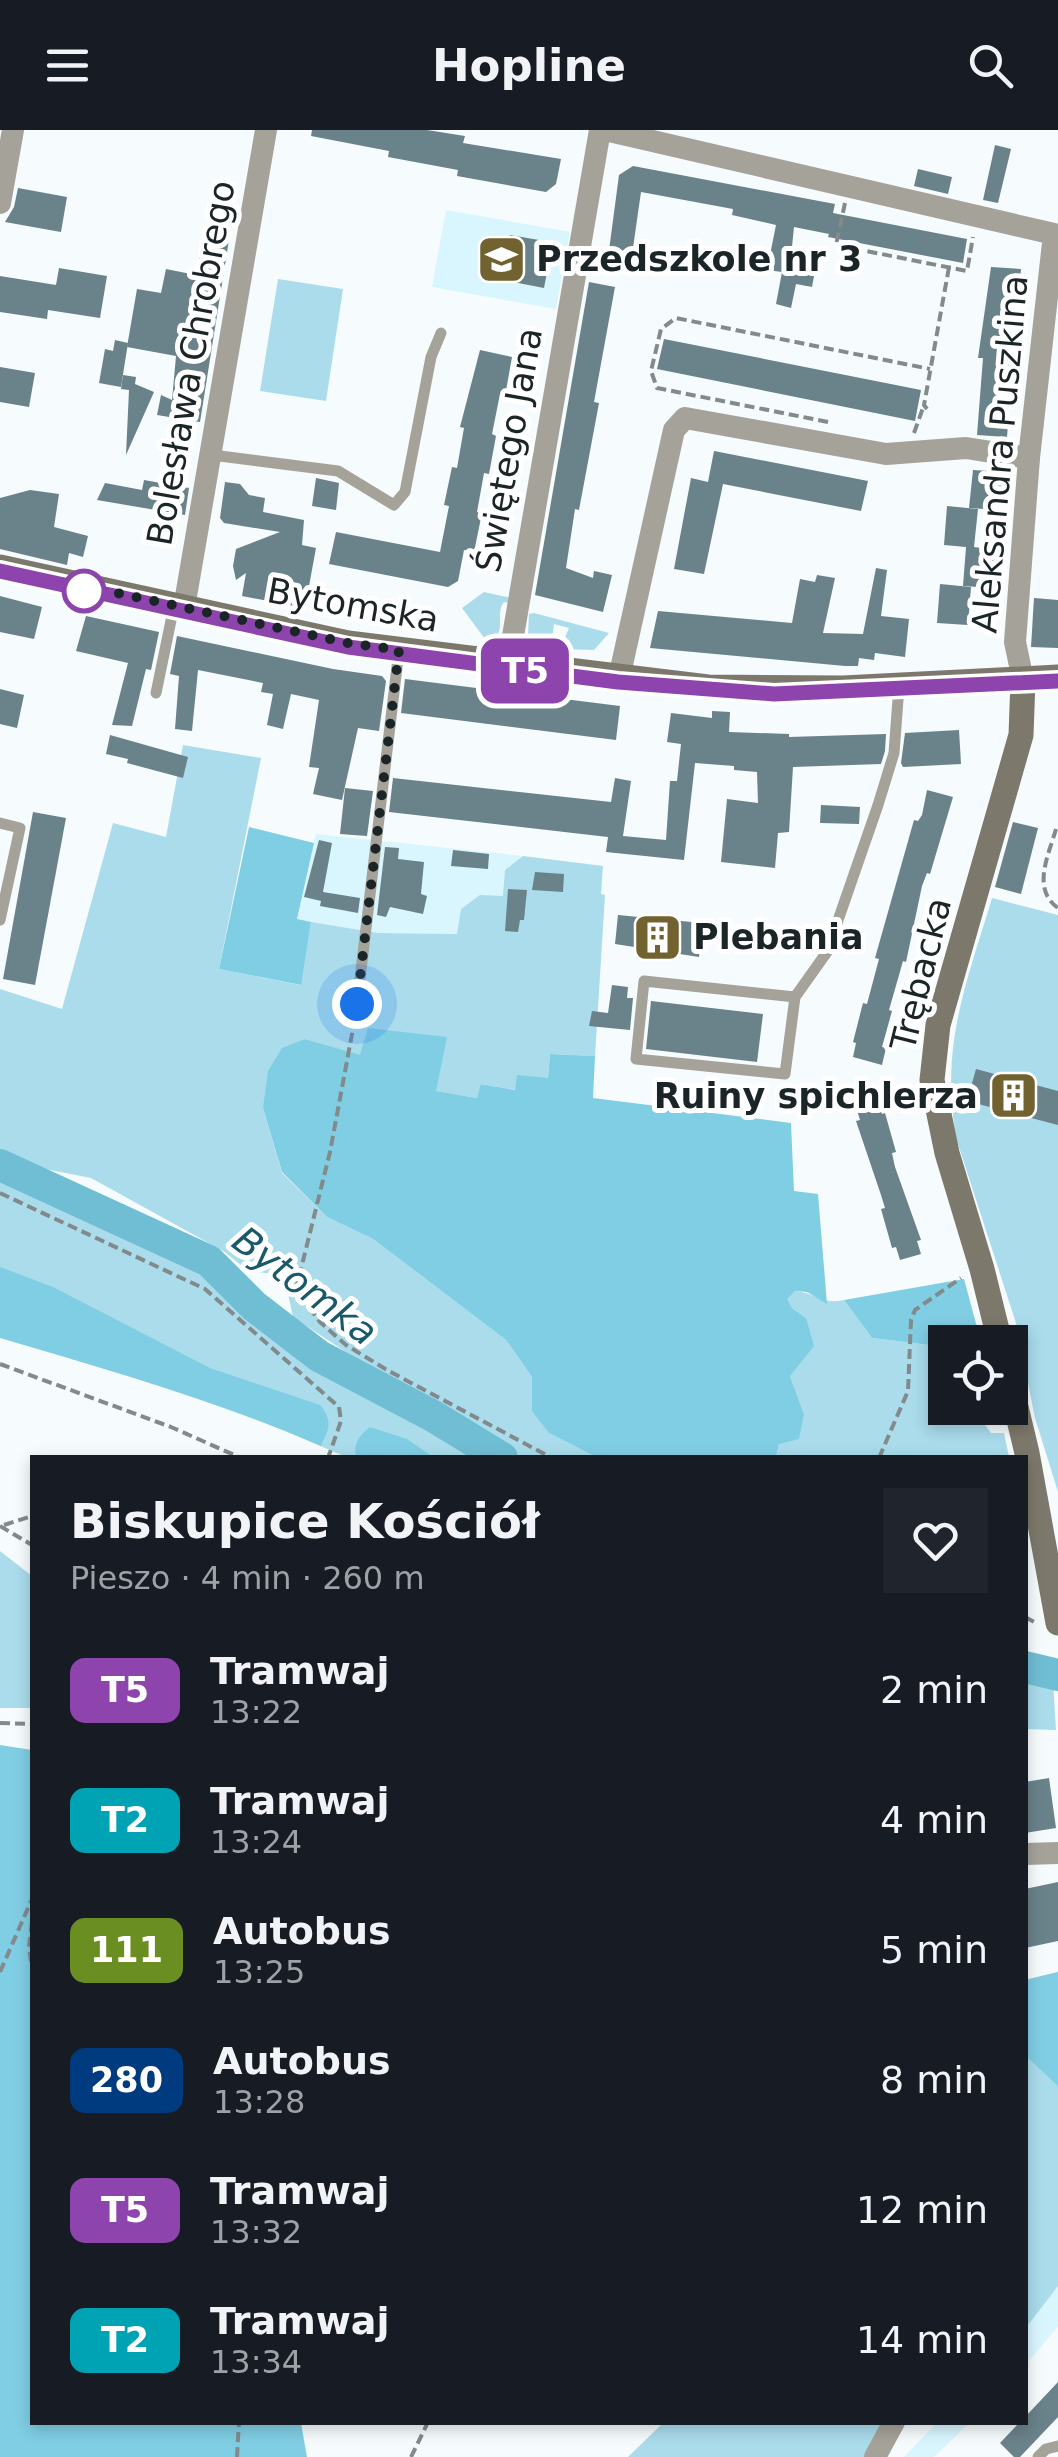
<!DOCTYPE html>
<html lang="pl">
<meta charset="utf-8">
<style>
body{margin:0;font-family:"DejaVu Sans",sans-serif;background:#20242c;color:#f1f3f6;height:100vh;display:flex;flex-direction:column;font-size:38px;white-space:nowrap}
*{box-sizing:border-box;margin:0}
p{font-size:32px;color:#9ea1a6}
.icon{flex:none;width:55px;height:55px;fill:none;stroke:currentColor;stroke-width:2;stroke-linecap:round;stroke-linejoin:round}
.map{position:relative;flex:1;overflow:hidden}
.sheet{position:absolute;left:30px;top:1325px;width:998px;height:970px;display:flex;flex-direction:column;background:#171b24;border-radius:0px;box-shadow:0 5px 15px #0003}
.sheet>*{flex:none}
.badge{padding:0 20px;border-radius:15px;font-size:35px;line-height:65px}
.tools{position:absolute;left:928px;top:1195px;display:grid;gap:20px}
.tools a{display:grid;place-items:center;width:100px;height:100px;border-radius:0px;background:#171b24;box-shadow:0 5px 15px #0003;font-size:50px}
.you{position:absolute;width:50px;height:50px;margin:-25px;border:8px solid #fff;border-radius:50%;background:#1a73e8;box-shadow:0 0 0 15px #1a73e833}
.map>.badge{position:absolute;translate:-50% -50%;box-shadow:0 0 0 5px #fff}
.round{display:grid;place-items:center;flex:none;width:105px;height:105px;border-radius:0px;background:#20242c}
.headline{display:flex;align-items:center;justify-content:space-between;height:170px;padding:0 40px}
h1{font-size:48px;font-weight:800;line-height:75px}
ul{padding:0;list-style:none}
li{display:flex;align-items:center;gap:30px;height:130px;padding:0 40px}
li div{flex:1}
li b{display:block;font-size:38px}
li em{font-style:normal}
li .badge{min-width:110px;font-weight:700;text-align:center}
header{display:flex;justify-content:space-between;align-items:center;height:130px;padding:0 40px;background:#171b24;font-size:45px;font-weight:800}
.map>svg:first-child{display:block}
.built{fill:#d9f6fe}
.green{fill:#aadcec}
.forest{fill:#80cee4}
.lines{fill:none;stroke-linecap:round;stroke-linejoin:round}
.river{stroke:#70bed4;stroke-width:32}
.building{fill:#6a828a}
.path{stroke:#828a8c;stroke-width:4;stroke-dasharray:10 5;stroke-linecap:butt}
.lane{stroke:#a5a299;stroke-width:11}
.street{stroke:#a5a299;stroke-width:22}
.secondary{stroke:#7c786b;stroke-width:25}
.tram{stroke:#565e61;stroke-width:2.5}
.line-casing{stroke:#fff;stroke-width:22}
.line{stroke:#8e44ad;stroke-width:15}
.walk{stroke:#1b2528;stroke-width:10;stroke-dasharray:0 18}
.stop-dot{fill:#fff;stroke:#8e44ad;stroke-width:5}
.labels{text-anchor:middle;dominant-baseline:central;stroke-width:10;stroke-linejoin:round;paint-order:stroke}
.poi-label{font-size:35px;font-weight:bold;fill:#1b2528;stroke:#fff;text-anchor:start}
.street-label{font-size:35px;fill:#1b2528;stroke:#fff}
.water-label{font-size:38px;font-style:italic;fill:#195969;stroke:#fff}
</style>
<header><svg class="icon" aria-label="menu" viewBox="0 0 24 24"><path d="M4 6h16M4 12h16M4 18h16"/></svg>Hopline<svg class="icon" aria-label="search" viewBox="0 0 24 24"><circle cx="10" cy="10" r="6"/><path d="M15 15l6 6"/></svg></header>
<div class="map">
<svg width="1058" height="2327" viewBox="0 0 1058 2327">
<rect width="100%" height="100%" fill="#f6fbfd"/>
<g class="built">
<path d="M446,80L570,102L556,179L432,157Z"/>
<path d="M316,704L523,726L505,740L504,766L457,804L378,803L297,790Z"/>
<path d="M1058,2156V2197L1025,2235V2199Z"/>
<path d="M937,2293H969L934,2327H904Z"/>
</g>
<g class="green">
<path d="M278,149L343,159L326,271L260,261Z"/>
<path d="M484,462L511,468L510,473L504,472C495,483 506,496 494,510L485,509L462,478Z"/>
<path d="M534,483L609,503L594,520L560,519L569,498L554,494L551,517L536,516L528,505L529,484Z"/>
<path d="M183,615L261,628L219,839L300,855L311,792L378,803L457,804L461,779L480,765L503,766L505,740L523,726L603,736L601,764L605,765L595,926L550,924L548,948L516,960L482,954L477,968L435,961L360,926L305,909L263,978L282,1043L327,1087L373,1109L506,1210L532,1247L549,1303L596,1327H523L408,1263L293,1187L284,1145L248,1141L225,1122L91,1048L45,1039L0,1022V859L62,879L113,693L166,707Z"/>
<path d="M992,768L1058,785V1362L1035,1288L1016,1193L957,1011C939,918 966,855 992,768Z"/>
<path d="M0,1044L183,1130L225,1164L271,1209L312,1238L395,1277L479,1327H346L260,1290L171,1259L0,1207Z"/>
<path d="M795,1161C816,1163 821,1175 844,1170L872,1208L937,1216L945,1231V1278H972L991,1303H1004L1009,1327L776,1328L779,1314L804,1284L790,1246L806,1188L792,1178L786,1169Z"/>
<path d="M0,1421L32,1446V1578H0Z"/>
<path d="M1025,1543L1053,1551L1056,1600L1025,1599Z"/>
<path d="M1058,1842V2156L1025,2199V1850Z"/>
<path d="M663,2293H888L867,2327H628Z"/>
</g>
<g class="forest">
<path d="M249,697L314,713L297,789L311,792L301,855L219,839Z"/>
<path d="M368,898L447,907L436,961L477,968L481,954L515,960L517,945L548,948L550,924L595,926L593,968L791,993L794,1061L818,1064L827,1174L807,1162L795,1161L787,1169L792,1178L806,1188L814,1216L790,1246L804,1284L799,1309L779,1314L776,1327H596L549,1303L532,1281V1247L506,1210L373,1109L327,1087L282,1042L263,978L268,941L282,918L305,909L360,925Z"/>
<path d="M0,1137L53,1157L210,1238L320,1275C333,1291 329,1299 321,1316C217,1271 109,1240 0,1208Z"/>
<path d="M964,1149L981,1212H945V1231L937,1216L872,1208L844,1170Z"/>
<path d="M370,1297L407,1309L433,1327H356C353,1313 359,1306 370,1297Z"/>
<path d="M0,1615L32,1620V2292L301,2293L307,2327H0Z"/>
<path d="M1058,1842V1956L1025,1925V1850Z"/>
</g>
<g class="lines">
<g class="river">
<path d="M0,1035L209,1131L254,1176L319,1226L433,1286L502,1328"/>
<path d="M1025,1537L1058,1545"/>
</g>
</g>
<g class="building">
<path d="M312,0H427L465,6L463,13L561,29L556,54L546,62L457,46L458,40L388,27L389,21L311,6Z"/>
<path d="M995,15L1011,19L998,73L983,70Z"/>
<path d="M633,36L835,74L833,83L967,109L963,133L828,107L829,104L794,97L790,136L815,141L812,157L796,154L791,178L776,174L782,142L767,140L776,95L732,85L733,79L641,62L631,132L608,128L619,45Z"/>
<path d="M918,39L952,47L948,64L914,56Z"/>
<path d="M18,58L67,67L61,102L5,92L14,77Z"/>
<path d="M510,105L539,110L536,125L550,127L544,158L513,152L515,139L504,137Z"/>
<path d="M204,106L229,110L200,292L157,285L161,265L172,270L176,226L127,217L137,159L161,163L166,139L196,145Z"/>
<path d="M991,137L1021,139L1017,184H1013L1009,230H1013L1007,307L977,305L983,228H978Z"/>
<path d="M59,138L107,146L100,188L48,180L47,189L0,182V146L56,155Z"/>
<path d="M589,152L615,157L594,272L599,273L579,380L575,379L566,438L593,448L594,441L612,445L603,482L535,465Z"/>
<path d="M664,209L921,260L915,291L657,239Z"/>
<path d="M115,210L128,213L121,257L99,253L105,219L113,221Z"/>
<path d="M480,220L512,227L505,266L500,264L492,304L496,306L489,344L484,343L477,382L482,383L474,422L464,420L458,451L448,457L329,434L336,402L440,422L449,376L444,375L452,337L457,338L464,298L460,297Z"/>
<path d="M0,237L35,243L29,277L0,272Z"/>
<path d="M123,245L136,247L135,254L154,262L126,325L129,260L121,259Z"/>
<path d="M714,321L868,351L861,381L723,354L704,444L674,439L691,348L708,352Z"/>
<path d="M973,340L1004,342L1000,380L969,378Z"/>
<path d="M316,348L339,353L336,380L312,376Z"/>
<path d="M144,350L189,358L185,385L97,370L105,353L142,360Z"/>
<path d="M225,352L240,354L249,365L265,368L263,382L304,390L302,415L316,418L305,478L242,466L246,443L236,450L233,436L236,419L280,402L224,393L220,388Z"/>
<path d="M30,360L59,364L54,397L88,406L83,427L69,423L67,435L0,419V368Z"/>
<path d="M947,376L978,379L974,417L997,420L994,458L963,456L966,417L944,415Z"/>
<path d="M876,438L887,440L881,486L909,489L905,527L875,523L874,530L859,528L858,536H845L650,518L658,481L792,493L800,449L815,452L817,445L835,448L823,503L863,504Z"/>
<path d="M940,454L971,457L968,495L937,493Z"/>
<path d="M0,466L42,477L34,509L0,502Z"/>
<path d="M1034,468L1058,470V518L1031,517Z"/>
<path d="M86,486L159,502L151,540L146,539L132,596L112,595L128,533L76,521Z"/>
<path d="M177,506L333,539L382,546L386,551L379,601L358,598L342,670L313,664L319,638L309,637L319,570L291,564L283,599L267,595L273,564L261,562L263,553L198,540L192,601L175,599L179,546L170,544Z"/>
<path d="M405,549L620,576L616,610L401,583Z"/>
<path d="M0,559L24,565L17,598L0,594Z"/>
<path d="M712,581L730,582L729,602L789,604V607L886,604L885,621L881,634L793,637L789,702L778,703L775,738L721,732L727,669L758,673L757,642L734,640V636L695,633L684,730L606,722L608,707L389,682L393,648L611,672L615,648L631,651L623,706L666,710L670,651H677L681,614L667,612L671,583L712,588Z"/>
<path d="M959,600L961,634L903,637L901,633L905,603Z"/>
<path d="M110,605L188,627L183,648L127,633L128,629L106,624Z"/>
<path d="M345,658L373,661L367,706L340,704Z"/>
<path d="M927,660L953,667L930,744L927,743L922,756L906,832L903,831L889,880L892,881L882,917L886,918L882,935L853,927L856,913L853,912L863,873L867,874L879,829L875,828L914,690L918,691L922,685Z"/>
<path d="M821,675L860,677L859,694L820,693Z"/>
<path d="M33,682L66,688L35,855L3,849Z"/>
<path d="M1013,692L1038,698L1021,764L995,757Z"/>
<path d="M319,710L332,713L323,762L360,768L358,783L320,776L321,771L304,767Z"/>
<path d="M385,717L399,718L398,729L424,732L421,764L427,766L423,784L390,777L386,787L377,785Z"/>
<path d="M453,720L489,724L488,739L451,736Z"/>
<path d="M535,742L564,744L563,762L532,760Z"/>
<path d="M508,759L527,760L524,790H520L518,802L505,801Z"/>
<path d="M618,785L702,793L699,827L615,814Z"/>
<path d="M612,855L628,857L627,868H633L630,900L589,896L592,881L608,883Z"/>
<path d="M651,871L763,884L757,932L646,919Z"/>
<path d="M976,939L1058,961V995L967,971Z"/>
<path d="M878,971L882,984L885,983L896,1022L892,1023L895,1037L921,1110L917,1111L921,1124L900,1130L896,1117L892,1118L881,1079L885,1078L881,1065L856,991L860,990L856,977Z"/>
<path d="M1049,1648L1056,1698L1025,1703V1652Z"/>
<path d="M1058,1752V1811L1025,1818V1759Z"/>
<path d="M1058,2252V2287L1020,2327H1014L1000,2313L1020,2292H1025V2287Z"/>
</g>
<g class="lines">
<g class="path">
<path d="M845,73L836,115L967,141L973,107"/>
<path d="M927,279L924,275L949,137"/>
<path d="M828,292L657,258L651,241L661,199L676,188L930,239"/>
<path d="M914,303L924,275"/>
<path d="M1056,699C1049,724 1031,759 1058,778"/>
<path d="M355,888L330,1022L296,1159L320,1192L346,1215L387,1240L552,1328"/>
<path d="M0,1063L205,1159L339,1277L341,1291L328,1328"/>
<path d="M0,1234L171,1297L241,1328"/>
<path d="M879,1328L908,1261L911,1190L915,1180L961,1148"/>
<path d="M4,1395L32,1386"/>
<path d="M0,1396L32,1415"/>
<path d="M1025,1487L1038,1494"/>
<path d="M0,1593L32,1594"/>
<path d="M32,1792L29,1817L32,1838"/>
<path d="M0,1842L32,1769"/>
<path d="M237,2327L239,2292"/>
<path d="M411,2327L428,2292"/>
</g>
<g class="lane">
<path d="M212,325L338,341L394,375L405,362L431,227L441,203"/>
<path d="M156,563L174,476"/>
<path d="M0,693L20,698L0,790"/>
<path d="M795,867L785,944L636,929L644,851L795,867L827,822L878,675L894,623L899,556"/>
<path d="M357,874L399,520"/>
<path d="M1038,2327L1046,2319L1058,2316"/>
</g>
<g class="street">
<path d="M605,0L1054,104L1029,328L1015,512L1023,550"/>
<path d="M0,73L13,0"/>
<path d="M184,478L266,0"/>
<path d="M508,535L600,0"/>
<path d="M619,548L674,300L685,288L886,324L966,318L1029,328"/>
<path d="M1025,1724L1058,1723"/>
<path d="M875,2327L894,2292"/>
</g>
<g class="secondary">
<path d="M0,437L348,513L708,557L843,558L1058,547"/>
<path d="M1000,1212L982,1139L947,1023L932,950L938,895L1021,605L1023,550"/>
<path d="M1010,1252L1027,1323L1058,1493"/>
</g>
<path class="tram" d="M0,441C234,495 469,546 710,561C825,568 943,561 1058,551"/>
</g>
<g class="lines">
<defs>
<path id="line" d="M0,441L348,517L618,552L774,564L1058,551"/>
</defs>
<use href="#line" class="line-casing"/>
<use href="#line" class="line"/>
<path class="walk" d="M84,461L94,458L348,513L399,520L357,874"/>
</g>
<defs>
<symbol id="school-square" viewBox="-11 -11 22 22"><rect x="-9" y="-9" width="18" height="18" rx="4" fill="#726230" stroke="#fff"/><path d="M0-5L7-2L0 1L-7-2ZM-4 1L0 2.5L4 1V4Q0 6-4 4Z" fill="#fff"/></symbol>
<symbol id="building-square" viewBox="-11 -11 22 22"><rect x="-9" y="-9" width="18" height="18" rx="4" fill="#726230" stroke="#fff"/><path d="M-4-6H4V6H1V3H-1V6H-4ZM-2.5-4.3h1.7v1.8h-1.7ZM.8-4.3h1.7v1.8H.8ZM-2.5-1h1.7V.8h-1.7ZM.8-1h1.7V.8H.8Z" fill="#fff"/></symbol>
</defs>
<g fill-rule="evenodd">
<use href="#school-square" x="474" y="102" width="55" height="55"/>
<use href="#building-square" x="630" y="780" width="55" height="55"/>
<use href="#building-square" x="986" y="938" width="55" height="55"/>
</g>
<circle class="stop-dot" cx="84" cy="461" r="20"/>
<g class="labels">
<g class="poi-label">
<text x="536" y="129">Przedszkole nr 3</text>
<text x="693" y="807">Plebania</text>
<text x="978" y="966" text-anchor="end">Ruiny spichlerza</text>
</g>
<g class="street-label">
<text transform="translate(191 233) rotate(-80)">Bolesława Chrobrego</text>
<text transform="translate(509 320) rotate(-80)">Świętego Jana</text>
<text transform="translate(1000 324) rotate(-85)">Aleksandra Puszkina</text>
<text transform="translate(353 475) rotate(10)">Bytomska</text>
<text transform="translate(921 844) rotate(-76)">Trębacka</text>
</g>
<g class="water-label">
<text transform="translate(305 1156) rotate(37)">Bytomka</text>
</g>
</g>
</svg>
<div class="tools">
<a><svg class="icon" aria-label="locate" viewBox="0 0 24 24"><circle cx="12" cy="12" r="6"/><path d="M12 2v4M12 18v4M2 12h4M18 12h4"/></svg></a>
</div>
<div class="you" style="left:357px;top:874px"></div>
<b class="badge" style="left:525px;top:541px;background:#8e44ad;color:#fff">T5</b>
<section class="sheet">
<div class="headline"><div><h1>Biskupice Kościół</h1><p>Pieszo · 4 min · 260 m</p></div><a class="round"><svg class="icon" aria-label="heart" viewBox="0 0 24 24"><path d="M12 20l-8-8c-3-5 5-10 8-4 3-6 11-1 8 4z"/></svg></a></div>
<ul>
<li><span class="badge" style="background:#8e44ad;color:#fff">T5</span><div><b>Tramwaj</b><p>13:22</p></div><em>2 min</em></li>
<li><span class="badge" style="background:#00a3b4;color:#fff">T2</span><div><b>Tramwaj</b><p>13:24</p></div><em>4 min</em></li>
<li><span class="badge" style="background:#6b8e23;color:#fff">111</span><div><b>Autobus</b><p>13:25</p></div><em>5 min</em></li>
<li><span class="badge" style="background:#003b80;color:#fff">280</span><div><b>Autobus</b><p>13:28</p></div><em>8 min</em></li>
<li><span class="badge" style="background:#8e44ad;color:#fff">T5</span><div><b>Tramwaj</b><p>13:32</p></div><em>12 min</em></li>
<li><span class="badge" style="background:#00a3b4;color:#fff">T2</span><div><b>Tramwaj</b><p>13:34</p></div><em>14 min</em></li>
</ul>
</section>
</div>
